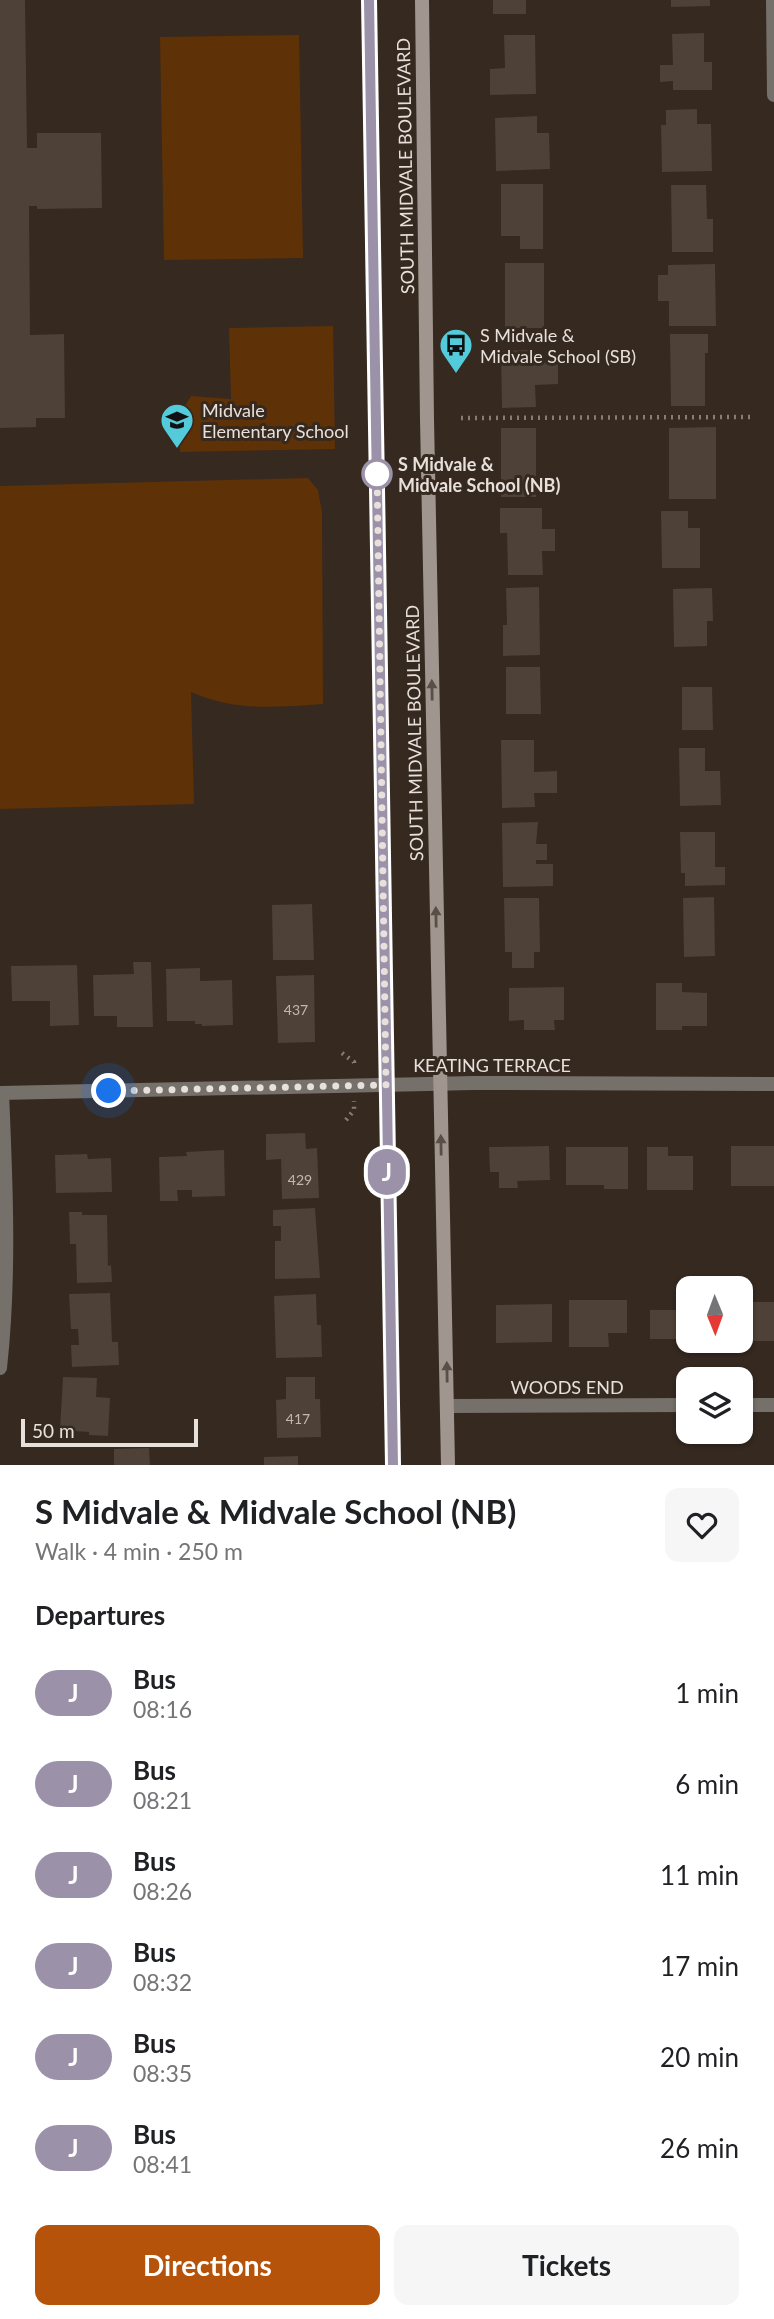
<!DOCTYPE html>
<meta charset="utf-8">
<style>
body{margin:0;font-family:Lato,sans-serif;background:#f6f6f6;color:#202124;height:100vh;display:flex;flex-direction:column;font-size:26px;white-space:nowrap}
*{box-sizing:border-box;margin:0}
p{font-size:23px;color:#757577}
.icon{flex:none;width:38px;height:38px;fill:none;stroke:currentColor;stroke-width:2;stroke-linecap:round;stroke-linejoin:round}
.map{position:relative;height:1465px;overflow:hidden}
.panel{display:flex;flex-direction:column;background:#fff;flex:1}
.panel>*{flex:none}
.badge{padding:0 14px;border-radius:23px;font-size:24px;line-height:46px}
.needle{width:46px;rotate:179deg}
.tools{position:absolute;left:676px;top:1276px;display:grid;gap:14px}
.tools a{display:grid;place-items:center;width:77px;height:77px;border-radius:14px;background:#fff;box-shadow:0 2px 5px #0004;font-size:35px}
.scale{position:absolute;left:21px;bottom:18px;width:177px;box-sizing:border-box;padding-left:7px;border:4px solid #e8e0db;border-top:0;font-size:19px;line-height:24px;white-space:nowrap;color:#e8e0db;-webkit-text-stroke:5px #352920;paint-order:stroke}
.you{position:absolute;width:35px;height:35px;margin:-18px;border:5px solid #fff;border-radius:50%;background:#1a73e8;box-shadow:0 0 0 10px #1a73e833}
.map>.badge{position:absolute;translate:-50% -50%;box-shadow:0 0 0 4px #fff}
h2{padding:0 35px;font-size:26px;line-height:63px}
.round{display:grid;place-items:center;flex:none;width:74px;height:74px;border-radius:14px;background:#f6f6f6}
.headline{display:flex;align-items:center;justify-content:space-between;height:119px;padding:0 35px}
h1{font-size:33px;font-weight:700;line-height:52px}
.primary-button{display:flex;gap:14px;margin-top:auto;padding:14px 35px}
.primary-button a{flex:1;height:80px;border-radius:14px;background:#b45309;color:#fff;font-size:28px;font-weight:700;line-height:80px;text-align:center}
.primary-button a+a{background:#f6f6f6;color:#202124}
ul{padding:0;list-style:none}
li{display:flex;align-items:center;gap:21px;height:91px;padding:0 35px}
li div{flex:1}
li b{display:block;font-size:26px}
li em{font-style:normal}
li .badge{min-width:77px;font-weight:700;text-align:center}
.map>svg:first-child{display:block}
.green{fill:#5f3107}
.building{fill:#4e4137}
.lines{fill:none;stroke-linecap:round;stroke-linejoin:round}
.path{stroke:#877d76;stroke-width:4.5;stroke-dasharray:2 5;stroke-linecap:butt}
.minor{stroke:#76706b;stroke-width:14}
.secondary{stroke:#a0968f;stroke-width:14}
.oneway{fill:#5a4f47}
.line-casing{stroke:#fff;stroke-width:16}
.line{stroke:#9b92aa;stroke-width:10}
.walk{stroke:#e8e0db;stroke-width:7;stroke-dasharray:0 12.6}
.stop-dot{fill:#fff;stroke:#9b92aa;stroke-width:3.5}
.labels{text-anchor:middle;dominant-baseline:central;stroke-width:6;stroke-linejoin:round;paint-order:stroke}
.number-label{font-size:14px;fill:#c2b8b2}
.street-label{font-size:18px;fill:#e8e0db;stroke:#352920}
.poi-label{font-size:18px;fill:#e8e0db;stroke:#352920;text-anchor:start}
.stop-label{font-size:18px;font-weight:bold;fill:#e8e0db;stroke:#352920;text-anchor:start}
</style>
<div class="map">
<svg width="774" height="1465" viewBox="0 0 774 1465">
<rect width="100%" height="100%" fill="#352920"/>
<g class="green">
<path d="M299,35L303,258L164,260L160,37Z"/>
<path d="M333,326L335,449L180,452L178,417L191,396L231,399L229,328Z"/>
<path d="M308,478L318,490L322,512L323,704C276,707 236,712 191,692L194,804L0,809V486Z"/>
</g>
<g class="building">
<path d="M0,0H25L27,148H37V133H101L102,208L37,209V206H29L30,335L64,334L65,418H36V427L0,428Z"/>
<rect x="493" y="0" width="33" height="14"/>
<path d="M671,0H710V6L671,7Z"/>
<path d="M704,33V62H712V90H673V81L660,82V65H673L672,34Z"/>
<path d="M504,35H535L536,94L490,95V69L505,68Z"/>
<path d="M697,109V124H711L712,171L662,172L661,125H666V110Z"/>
<path d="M537,116V133H549L550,169L496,171L495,118Z"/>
<path d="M501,184H543V249H520V236H501Z"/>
<path d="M671,185H706L707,219H713V252H672Z"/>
<rect x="505" y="263" width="39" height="65"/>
<path d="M715,264L716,326H669V301H658V275H668V265Z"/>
<path d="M670,334H708V353H705V406H671Z"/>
<path d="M535,350V361H558V384L535,385L536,407L502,408L501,351Z"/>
<path d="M716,427V499H669V428Z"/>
<rect x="501" y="428" width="35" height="69"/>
<path d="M500,508H542V529H555V551H542L543,575H508L507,533H500Z"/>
<path d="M661,511H688V528H700V568H662Z"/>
<path d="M539,587L540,655L503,656V625H507L506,588Z"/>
<path d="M712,588L713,621H707V646L674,647L673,589Z"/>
<path d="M506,667H540L541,714H506Z"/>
<path d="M682,687H712L713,730H682Z"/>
<path d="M501,740H534V772L557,771V793H534L535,807L502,808Z"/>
<path d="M679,748H705V771H720L721,805L680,806Z"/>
<path d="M538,822L536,844H547V860H536V864H553V886L503,887L502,823Z"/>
<path d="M680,832H715V867H725V885L685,886V873H681Z"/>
<path d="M714,897L715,956L684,957L683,898Z"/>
<path d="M504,898H539L540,952H534V968H512V952H505Z"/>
<path d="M312,904L314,960H273L272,905Z"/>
<path d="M133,962H151L153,1027H117V1016H94L93,975L134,974Z"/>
<path d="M77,965L79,1025L50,1026V1001H12L11,966Z"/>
<path d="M200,968V981L232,980L233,1025L202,1026V1024H195V1021H167L166,969Z"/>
<path d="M314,975L315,1042L278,1043L276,976Z"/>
<path d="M656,983H682V992L707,993V1026H682V1030H656Z"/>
<path d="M564,987V1020H554L555,1030H524V1020L509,1021V988Z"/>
<path d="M305,1133L306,1149L317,1148L319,1198L282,1199L281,1159L266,1160V1134Z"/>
<path d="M549,1146L550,1180L517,1181L518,1188H499V1172H490L489,1147Z"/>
<rect x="731" y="1146" width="43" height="40"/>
<path d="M566,1147H628V1189H604V1185H566Z"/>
<path d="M647,1147H668V1156H693V1190H647Z"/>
<path d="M224,1150L225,1196L192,1197V1190H177L178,1201H160L159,1157L187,1156L186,1152Z"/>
<path d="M87,1154L88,1159L111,1158L112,1192L56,1193L55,1155Z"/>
<path d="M315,1208L320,1278L275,1279V1241H281V1226H273V1210Z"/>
<path d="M69,1212H82V1215H107L108,1266L111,1265L112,1282L77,1283L76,1244H70Z"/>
<path d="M110,1293L112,1342H118L119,1365L72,1367L71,1345H79L78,1329H71L69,1294Z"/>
<path d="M316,1294L317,1325H321L322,1357L276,1358L274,1296Z"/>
<path d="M569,1300H627V1333H608L609,1347H569Z"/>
<rect x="740" y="1302" width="34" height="39"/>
<path d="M552,1304V1342L496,1343V1305Z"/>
<rect x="650" y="1310" width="38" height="29"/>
<path d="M63,1377L97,1378L96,1397L110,1398L108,1436L89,1435V1432L60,1430Z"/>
<path d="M286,1377H315V1399H320L321,1437L277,1438L276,1400L286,1399Z"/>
<path d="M149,1448L150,1465H114V1449Z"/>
<path d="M298,1456V1465H264V1457Z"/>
</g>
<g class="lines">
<g class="path">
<path d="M461,418L750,417"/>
<path d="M342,1053L354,1062V1067"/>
<path d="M346,1120L354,1110V1101"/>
</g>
<g class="minor">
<path d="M773,0L774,95"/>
<path d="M0,1093L474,1083L774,1084"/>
<path d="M0,1368C10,1277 6,1185 2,1093"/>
<path d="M740,1405H774"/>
<path d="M447,1406L688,1405"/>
</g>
<g class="secondary">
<path d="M369,0L393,1465"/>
<path d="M422,0L427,419L448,1465"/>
</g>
</g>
<defs><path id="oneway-solid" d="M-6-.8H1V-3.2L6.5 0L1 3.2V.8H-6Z" transform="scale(1.75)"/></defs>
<g class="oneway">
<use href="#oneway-solid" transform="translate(432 690) rotate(-91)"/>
<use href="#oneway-solid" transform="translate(436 917) rotate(-91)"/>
<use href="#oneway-solid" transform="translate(441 1145) rotate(-91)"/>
<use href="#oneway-solid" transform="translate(447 1372) rotate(-91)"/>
</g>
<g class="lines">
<defs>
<path id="line" d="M369,0L393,1465"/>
</defs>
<use href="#line" class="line-casing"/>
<use href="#line" class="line"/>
<path class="walk" d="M109,1091L386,1085L377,470V474"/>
</g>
<defs>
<symbol id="bus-pin" viewBox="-11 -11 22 30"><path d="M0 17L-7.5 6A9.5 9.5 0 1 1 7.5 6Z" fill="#53cbda" stroke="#352920"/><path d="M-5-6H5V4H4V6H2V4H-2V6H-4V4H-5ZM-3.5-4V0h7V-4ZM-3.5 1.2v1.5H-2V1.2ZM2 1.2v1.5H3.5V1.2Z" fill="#111"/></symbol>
<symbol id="school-pin" viewBox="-11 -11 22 30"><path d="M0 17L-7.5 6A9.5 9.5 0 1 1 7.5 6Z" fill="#53cbda" stroke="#352920"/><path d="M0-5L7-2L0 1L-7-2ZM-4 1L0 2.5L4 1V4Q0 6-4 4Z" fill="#111"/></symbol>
</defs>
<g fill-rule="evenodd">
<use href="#bus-pin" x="437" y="326" width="38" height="52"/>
<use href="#school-pin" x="158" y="401" width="38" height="52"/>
</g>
<circle class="stop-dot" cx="377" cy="474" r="14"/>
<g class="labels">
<g class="number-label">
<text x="296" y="1009">437</text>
<text x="300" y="1179">429</text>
<text x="298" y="1418">417</text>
</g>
<g class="street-label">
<text transform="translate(405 166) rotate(-91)">SOUTH MIDVALE BOULEVARD</text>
<text transform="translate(414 733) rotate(-91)">SOUTH MIDVALE BOULEVARD</text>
<text x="492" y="1065">KEATING TERRACE</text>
<text x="567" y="1387">WOODS END</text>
</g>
<g class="poi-label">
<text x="480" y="335">S Midvale &amp;<tspan x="480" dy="21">Midvale School (SB)</tspan></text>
<text x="202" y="410">Midvale<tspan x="202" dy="21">Elementary School</tspan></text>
</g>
<g class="stop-label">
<text x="398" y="464">S Midvale &amp;<tspan x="398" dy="21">Midvale School (NB)</tspan></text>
</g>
</g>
</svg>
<div class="tools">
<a><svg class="needle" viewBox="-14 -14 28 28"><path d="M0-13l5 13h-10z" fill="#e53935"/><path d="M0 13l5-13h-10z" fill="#757577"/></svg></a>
<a><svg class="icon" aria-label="layers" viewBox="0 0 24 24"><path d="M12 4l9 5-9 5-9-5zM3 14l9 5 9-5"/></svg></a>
</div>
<div class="scale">50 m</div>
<div class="you" style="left:109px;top:1091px"></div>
<b class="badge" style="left:387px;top:1172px;background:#9b92aa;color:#fff">J</b>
</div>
<section class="panel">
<div class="headline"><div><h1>S Midvale &amp; Midvale School (NB)</h1><p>Walk · 4 min · 250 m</p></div><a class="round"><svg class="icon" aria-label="heart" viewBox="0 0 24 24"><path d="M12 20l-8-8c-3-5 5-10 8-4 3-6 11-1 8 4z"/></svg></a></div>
<h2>Departures</h2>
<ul>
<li><span class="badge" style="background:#9b92aa;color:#fff">J</span><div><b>Bus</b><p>08:16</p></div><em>1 min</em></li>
<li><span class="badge" style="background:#9b92aa;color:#fff">J</span><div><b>Bus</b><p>08:21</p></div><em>6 min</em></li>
<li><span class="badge" style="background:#9b92aa;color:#fff">J</span><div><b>Bus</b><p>08:26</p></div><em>11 min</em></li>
<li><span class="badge" style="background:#9b92aa;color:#fff">J</span><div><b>Bus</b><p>08:32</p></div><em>17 min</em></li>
<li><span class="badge" style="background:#9b92aa;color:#fff">J</span><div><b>Bus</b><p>08:35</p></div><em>20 min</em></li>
<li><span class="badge" style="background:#9b92aa;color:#fff">J</span><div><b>Bus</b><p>08:41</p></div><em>26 min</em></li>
</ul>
<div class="primary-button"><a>Directions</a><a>Tickets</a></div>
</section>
